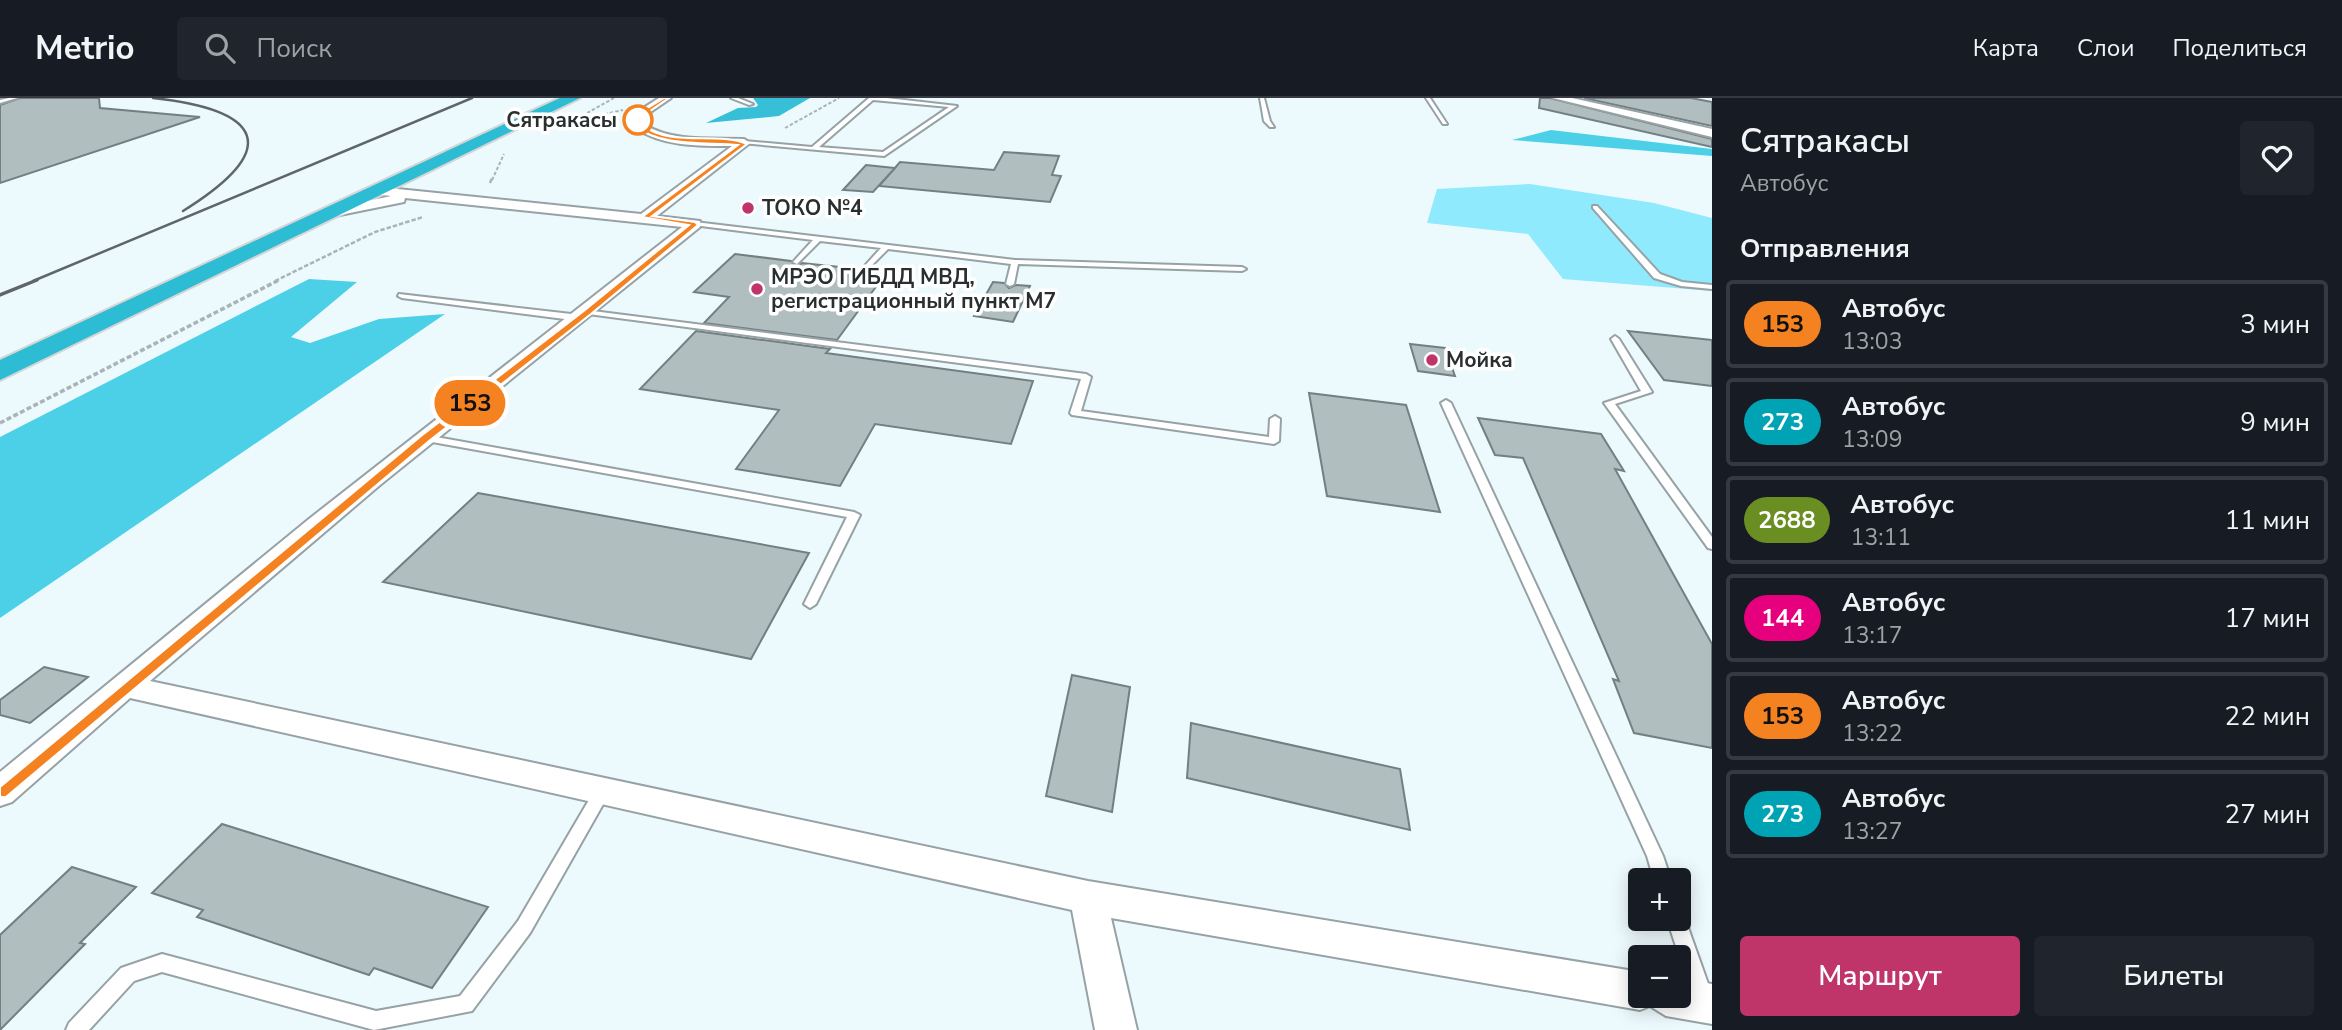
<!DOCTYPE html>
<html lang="ru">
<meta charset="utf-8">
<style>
body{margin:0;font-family:"Nunito Sans",sans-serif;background:#20242c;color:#f1f3f6;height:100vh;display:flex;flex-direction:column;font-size:26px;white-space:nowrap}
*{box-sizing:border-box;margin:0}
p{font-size:23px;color:#9ea1a6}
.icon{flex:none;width:38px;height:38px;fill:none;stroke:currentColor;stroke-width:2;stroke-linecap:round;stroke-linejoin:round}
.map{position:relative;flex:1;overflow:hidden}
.panel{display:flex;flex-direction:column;background:#171b24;width:630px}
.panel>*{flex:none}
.badge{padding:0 14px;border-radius:23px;font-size:24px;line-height:46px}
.fabs{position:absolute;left:1628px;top:770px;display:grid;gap:14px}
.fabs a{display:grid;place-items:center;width:63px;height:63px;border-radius:7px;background:#171b24;box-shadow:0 4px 18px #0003;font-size:35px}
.map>.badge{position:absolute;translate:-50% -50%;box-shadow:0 0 0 4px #fff}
h2{padding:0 28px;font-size:26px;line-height:63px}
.round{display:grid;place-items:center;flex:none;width:74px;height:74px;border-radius:7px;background:#20242c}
.head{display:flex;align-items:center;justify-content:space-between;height:119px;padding:0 28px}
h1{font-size:33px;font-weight:600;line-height:52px}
.cta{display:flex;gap:14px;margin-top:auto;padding:14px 28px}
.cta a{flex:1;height:80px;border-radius:7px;background:#bf3469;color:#fff;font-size:28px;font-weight:600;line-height:80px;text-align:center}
.cta a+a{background:#20242c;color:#f1f3f6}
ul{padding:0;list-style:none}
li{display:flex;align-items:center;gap:21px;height:88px;margin:0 14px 10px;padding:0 14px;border:4px solid #363941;border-radius:7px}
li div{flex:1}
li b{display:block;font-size:26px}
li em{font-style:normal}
li .badge{min-width:77px;font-weight:700;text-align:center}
header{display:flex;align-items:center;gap:42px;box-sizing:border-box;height:98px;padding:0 35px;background:#171b24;border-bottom:2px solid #363941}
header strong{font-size:33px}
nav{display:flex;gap:38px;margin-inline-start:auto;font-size:24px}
.search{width:490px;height:63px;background:#20242c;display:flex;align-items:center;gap:18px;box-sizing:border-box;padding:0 24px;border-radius:7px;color:#9ea1a6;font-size:26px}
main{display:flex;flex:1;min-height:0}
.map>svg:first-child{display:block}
.green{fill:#8eeafc}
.forest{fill:#4cd0e8}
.water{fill:#36bfd7}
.building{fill:#b1bec0;stroke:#737f81;stroke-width:2}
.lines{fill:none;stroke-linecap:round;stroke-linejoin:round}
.lane-casing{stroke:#96a2a5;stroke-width:4}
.street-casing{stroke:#96a2a5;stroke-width:4}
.highway-casing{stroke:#d4d5d5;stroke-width:4}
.path-far2{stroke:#aab4b6;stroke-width:2;stroke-dasharray:3.5 2;stroke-linecap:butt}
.path-far1{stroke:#aab4b6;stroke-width:2.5;stroke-dasharray:4.5 2;stroke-linecap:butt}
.path{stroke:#aab4b6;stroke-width:3.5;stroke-dasharray:5 2.5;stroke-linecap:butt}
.lane{fill:#fff;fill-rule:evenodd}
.street{fill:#fff;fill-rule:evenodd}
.highway{fill:#2cbdd4;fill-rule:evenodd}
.rail-far1{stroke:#5f6668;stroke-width:2.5}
.rail{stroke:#5f6668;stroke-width:3.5}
.line{fill:#f58220;stroke:#fff;stroke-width:2}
.stop-dot{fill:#fff;stroke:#f58220;stroke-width:3.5}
.poi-dot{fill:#bf3469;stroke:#fff;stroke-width:2.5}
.labels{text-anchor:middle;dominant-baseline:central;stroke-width:7;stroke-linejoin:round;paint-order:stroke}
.far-stop-label{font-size:21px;font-weight:bold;fill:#292e2f;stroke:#fff;text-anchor:end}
.far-poi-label{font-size:21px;font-weight:bold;fill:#292e2f;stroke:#fff;text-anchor:start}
</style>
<header>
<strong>Metrio</strong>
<div class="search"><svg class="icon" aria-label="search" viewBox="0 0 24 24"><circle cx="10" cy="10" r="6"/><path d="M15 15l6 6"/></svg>Поиск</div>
<nav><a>Карта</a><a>Слои</a><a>Поделиться</a></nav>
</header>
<main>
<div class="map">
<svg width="1712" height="932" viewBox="0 0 1712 932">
<rect width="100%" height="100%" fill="#edfafd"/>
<path class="green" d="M1530,86L1654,105L1712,120V193L1563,181L1528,136L1427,125L1437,91Z"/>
<g class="forest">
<path d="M1551,32L1712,51V58L1512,42Z"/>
<path d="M309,181L357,184L291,239L310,245L379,221L445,216L0,520V339Z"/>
</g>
<path class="water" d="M753,0H810L779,18L706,25L738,10L756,9L758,7Z"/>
<g class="building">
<path d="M20,0H99L100,10L200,19L0,85V7Z"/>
<path d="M1540,0H1550L1712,41V49L1539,10Z"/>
<path d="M1584,0H1691L1712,4V28Z"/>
<path d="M1004,54L1059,58L1052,77L1061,78L1050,104L879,88L900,64L994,72Z"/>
<path d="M866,67L895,70L873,94L843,92Z"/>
<path d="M735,156L791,163L797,169L802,165L859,171L865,177L870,173L886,175L837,242L704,225L729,199L694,194Z"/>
<path d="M993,184L1004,185L1009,190L1016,187L1030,188L1013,224L974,218Z"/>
<path d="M696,233L830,251L826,255L1033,283L1011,346L875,326L840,388L736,371L779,312L640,291Z"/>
<path d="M1628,233L1712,242V288L1664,282Z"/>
<path d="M1410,246L1445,250L1455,278L1418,273Z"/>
<path d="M1309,295L1406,307L1440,414L1327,398Z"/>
<path d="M1478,320L1601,336L1624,373L1615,371L1712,546V650L1634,635L1613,581L1619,583L1523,360L1495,357Z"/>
<path d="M478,395L809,455L751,561L383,484Z"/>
<path d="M44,569L88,579L30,625L0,617V602Z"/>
<path d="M1072,577L1130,589L1112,714L1046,698Z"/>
<path d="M1191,625L1400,671L1410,732L1187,680Z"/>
<path d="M222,726L488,809L432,890L374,870L369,877L197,819L203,812L152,795Z"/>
<path d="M72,769L136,789L80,845L85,846L0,932V837Z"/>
</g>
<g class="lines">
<defs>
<g id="lane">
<path d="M9,0H17L0,5V2Z"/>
<path d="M731,0H738L753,6L749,7Z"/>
<path d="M869,0H887L957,8L884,58L741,45L744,43L812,49ZM873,2L949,9L883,54L819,49Z"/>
<path d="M1260,0H1264L1270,23L1274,29H1270L1264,23Z"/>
<path d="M1426,0H1430L1447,26H1443Z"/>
<path d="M1593,108H1597L1660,176L1682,184L1712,187V191L1681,188L1654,180L1593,110Z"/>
<path d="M695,124L1015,162L1242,169L1246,171L1242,173L1018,166L1014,186L1010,188L1006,186L1011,166L888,151L865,174L861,172L881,150L820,143L797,166L793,164L813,142L693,127L692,126Z"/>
<path d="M399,196L580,217L584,220L580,223L402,200L398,198Z"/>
<path d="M585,212L1086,276L1091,279L1081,313L1269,339L1270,321L1275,318L1280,321L1279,343L1274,346L1072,317L1070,315L1081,281L588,216L584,214Z"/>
<path d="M1615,238L1619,241L1652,294L1615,306L1712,439V451L1708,450L1604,305L1641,293L1611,241Z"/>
<path d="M1446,302L1451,305L1663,758L1671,782H1654L1647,758L1441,305Z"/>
<path d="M425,337L854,414L860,417L816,506L810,510L804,506L847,419L421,342L420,340Z"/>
<path d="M602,688L608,690L610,694L530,835L472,913L374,932L162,874L134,883L89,932H66L69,925L121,870L162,856L376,913L460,898L518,823L596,690Z"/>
<path d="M1678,814L1682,815L1685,821L1712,897L1709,903L1702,906L1695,903L1692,897L1667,821H1678Z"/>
</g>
<g id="street">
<path d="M659,0H671L646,17L645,27C674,44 711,40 744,41L750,45L657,118L700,123V129L380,387L150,583L1088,783L1640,874V898H1678V880L1712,886V926L1666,918L1650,908L1640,912L1111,820L1137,932H1095L1072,812L130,600L12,704L0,708V674L309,421L682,129L405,100L404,104L335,118L330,117V111L391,98L373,96L371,93L378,89L641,116L732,48C699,48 664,49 635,30L637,14Z"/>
<path d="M1553,0H1572L1712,31V39Z"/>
</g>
<path id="highway" d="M560,0H580L0,282V262Z"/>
</defs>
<use href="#lane" class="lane-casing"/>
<use href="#street" class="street-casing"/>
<use href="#highway" class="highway-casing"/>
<g class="path-far2">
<path d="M587,15L614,0"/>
<path d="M567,25L623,12"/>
<path d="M785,30L839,0"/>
<path d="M492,82L504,56"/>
</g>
<g class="path-far1">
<path d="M490,85L492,80"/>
<path d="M275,183L375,134L423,119"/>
</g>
<path class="path" d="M0,325L279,182"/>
<use href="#lane" class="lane"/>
<use href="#street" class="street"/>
<use href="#highway" class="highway"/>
<g class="rail-far1">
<path d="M153,0C262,12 284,50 183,113"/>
<path d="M33,183L472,0"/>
</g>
<path class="rail" d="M0,197L37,182"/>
</g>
<path class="line" d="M664,0H669L644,17L642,27C671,50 716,33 747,46L652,118L695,124L698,127L591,216L429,343L6,699H0V689L421,338L585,212L689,127L642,119L738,47C708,44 659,49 636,28L638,16Z"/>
<circle class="stop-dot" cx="638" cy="22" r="14"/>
<g class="poi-dot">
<circle cx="748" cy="110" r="7"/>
<circle cx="757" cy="191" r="7"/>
<circle cx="1432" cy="262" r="7"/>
</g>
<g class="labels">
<g class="far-stop-label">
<text x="617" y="22">Сятракасы</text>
</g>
<g class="far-poi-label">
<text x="762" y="110">ТОКО №4</text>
<text x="771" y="179">МРЭО ГИБДД МВД,<tspan x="771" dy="24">регистрационный пункт М7</tspan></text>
<text x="1446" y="262">Мойка</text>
</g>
</g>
</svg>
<div class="fabs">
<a>+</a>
<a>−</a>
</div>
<b class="badge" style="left:470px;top:305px;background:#f58220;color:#111">153</b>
</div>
<section class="panel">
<div class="head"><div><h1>Сятракасы</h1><p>Автобус</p></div><a class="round"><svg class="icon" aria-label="heart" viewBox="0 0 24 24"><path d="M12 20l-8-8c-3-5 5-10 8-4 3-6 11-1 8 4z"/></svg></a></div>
<h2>Отправления</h2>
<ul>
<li><span class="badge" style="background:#f58220;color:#111">153</span><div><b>Автобус</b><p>13:03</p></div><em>3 мин</em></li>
<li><span class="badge" style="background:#00a3b4;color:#fff">273</span><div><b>Автобус</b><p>13:09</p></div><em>9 мин</em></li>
<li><span class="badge" style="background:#6b8e23;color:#fff">2688</span><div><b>Автобус</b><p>13:11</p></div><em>11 мин</em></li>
<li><span class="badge" style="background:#e6007e;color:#fff">144</span><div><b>Автобус</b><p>13:17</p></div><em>17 мин</em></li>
<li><span class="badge" style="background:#f58220;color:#111">153</span><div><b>Автобус</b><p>13:22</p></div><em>22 мин</em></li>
<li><span class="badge" style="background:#00a3b4;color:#fff">273</span><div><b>Автобус</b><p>13:27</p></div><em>27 мин</em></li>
</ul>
<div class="cta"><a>Маршрут</a><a>Билеты</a></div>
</section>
</main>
